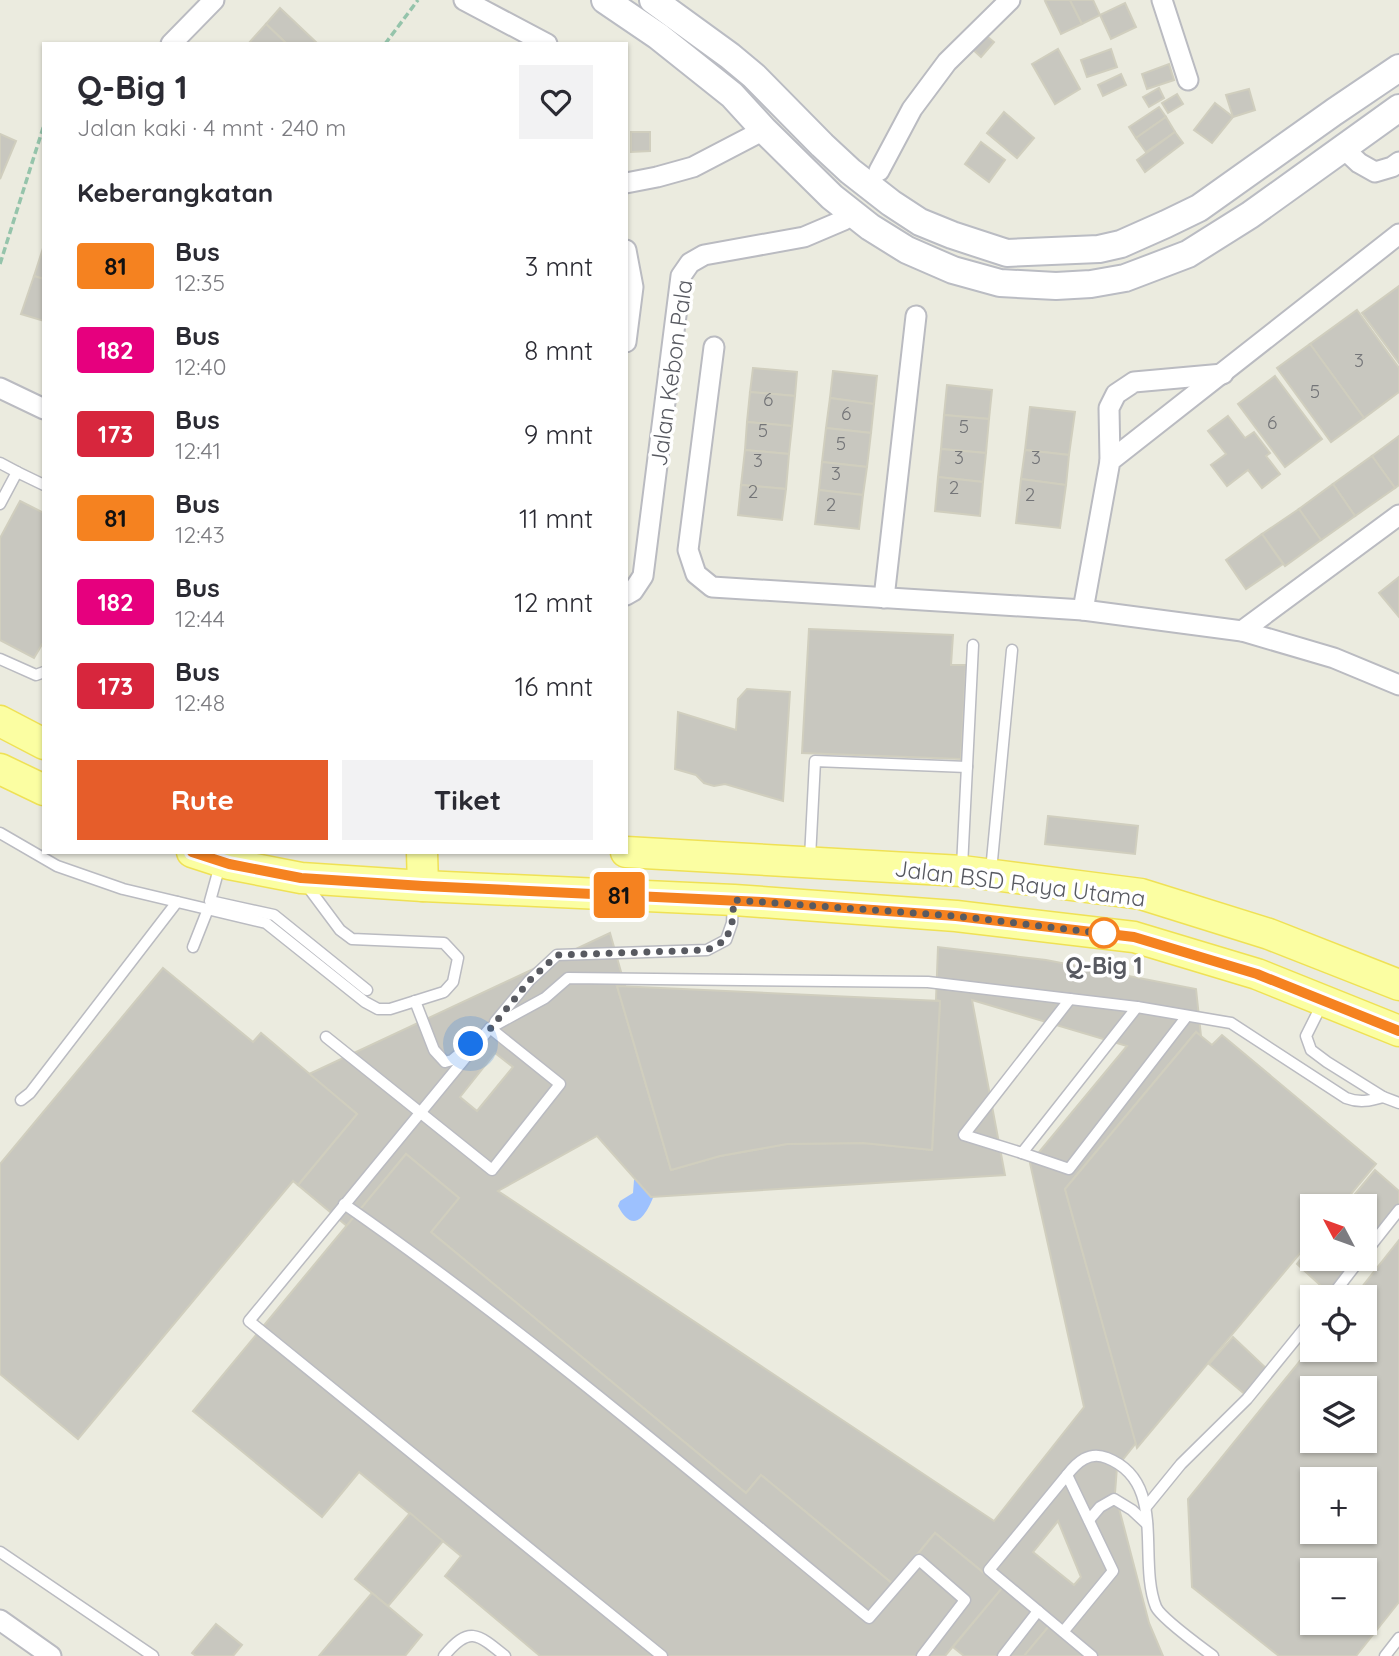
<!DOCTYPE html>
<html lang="id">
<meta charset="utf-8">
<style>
body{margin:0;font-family:Quicksand,sans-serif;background:#f2f2f3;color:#2b2b33;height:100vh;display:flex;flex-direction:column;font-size:26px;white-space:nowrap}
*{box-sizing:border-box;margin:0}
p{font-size:23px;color:#7c7c81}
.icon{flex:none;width:38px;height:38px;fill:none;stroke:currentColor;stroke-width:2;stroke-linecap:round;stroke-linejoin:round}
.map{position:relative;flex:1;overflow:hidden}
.sheet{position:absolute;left:42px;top:42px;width:586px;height:812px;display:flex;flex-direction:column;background:#fff;border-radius:0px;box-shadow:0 2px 5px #0004}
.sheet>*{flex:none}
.badge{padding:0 14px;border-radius:5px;font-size:24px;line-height:46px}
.needle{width:46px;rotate:311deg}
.fabs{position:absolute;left:1300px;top:1194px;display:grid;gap:14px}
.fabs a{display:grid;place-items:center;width:77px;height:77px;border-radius:0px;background:#fff;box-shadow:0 2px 5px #0004;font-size:35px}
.you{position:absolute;width:35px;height:35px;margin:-18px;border:5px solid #fff;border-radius:50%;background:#1a73e8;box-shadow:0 0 0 10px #1a73e833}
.map>.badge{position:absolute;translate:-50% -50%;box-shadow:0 0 0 4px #fff}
h2{padding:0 35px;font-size:26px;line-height:63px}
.round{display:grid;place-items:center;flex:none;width:74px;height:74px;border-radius:0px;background:#f2f2f3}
.summary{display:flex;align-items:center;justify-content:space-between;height:119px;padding:0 35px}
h1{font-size:33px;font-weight:700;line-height:52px}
.cta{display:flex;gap:14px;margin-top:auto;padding:14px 35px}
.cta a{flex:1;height:80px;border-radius:0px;background:#e65d2a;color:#fff;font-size:28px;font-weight:700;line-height:80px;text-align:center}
.cta a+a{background:#f2f2f3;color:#2b2b33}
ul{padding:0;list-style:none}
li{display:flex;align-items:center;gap:21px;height:84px;padding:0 35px}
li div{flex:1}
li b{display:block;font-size:26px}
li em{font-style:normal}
li .badge{min-width:77px;font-weight:700;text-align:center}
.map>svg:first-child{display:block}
.water{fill:#9dc1fe}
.building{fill:#c8c7bf;stroke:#d0cebe;stroke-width:2;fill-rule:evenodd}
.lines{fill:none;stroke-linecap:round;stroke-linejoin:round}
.lane-casing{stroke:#babbc1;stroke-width:13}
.street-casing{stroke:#babbc1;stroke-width:23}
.secondary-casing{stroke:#babcc3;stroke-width:30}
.primary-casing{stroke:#efe155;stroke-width:33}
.path{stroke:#95c4ab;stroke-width:3.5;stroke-dasharray:7 3.5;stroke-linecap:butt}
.lane{stroke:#fff;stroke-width:10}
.street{stroke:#fff;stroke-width:19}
.secondary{stroke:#fff;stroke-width:26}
.primary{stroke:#fbfea2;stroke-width:30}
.line-casing{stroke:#fff;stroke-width:16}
.line{stroke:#f58220;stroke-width:10}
.walk{stroke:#585a61;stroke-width:7;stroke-dasharray:0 12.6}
.stop-dot{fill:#fff;stroke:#f58220;stroke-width:3.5}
.labels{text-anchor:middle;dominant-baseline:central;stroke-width:7;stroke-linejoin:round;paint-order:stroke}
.number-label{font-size:19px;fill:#747578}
.street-label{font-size:23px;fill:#585a61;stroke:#fff}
.stop-label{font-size:23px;font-weight:bold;fill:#585a61;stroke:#fff}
</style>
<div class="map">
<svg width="1399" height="1656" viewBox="0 0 1399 1656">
<rect width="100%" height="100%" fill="#ebebdf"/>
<path class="water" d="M641,1176L656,1190C648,1212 635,1238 618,1206L620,1201L633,1193L634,1180Z"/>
<g class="building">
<path d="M1047,0H1070L1082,24L1061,34L1045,1Z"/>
<path d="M1070,0H1093L1100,15L1082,24Z"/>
<path d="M1125,3L1136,27L1111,39L1100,15Z"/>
<path d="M280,8L318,44H287L266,24Z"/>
<path d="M266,24L287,44H248Z"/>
<path d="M983,33L994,42L981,57L971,48Z"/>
<path d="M1058,49L1080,89L1055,104L1032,64Z"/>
<path d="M1111,49L1117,67L1087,77L1081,60Z"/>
<path d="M1169,64L1174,80L1147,89L1142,74Z"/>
<path d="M1121,74L1126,85L1103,96L1098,85Z"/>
<path d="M1159,88L1164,98L1149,107L1143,97Z"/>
<path d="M1249,89L1255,110L1233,117L1226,95Z"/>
<path d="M1177,94L1183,104L1168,113L1162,103Z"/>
<path d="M1215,103L1233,117L1212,143L1194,130Z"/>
<path d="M1159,107L1166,117L1136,138L1129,127Z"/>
<path d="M1004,112L1034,138L1017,158L987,133Z"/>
<path d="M1166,117L1175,132L1146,152L1136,138Z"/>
<path d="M631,132H650V151L631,152Z"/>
<path d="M1175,132L1183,143L1145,172L1137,160Z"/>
<path d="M0,134L16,141L0,179Z"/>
<path d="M981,142L1005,160L989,182L965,164Z"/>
<path d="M44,245V279L34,276Z"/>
<path d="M34,276L44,279V321L21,314Z"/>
<path d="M1399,286V363L1362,313Z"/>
<path d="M1357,310L1399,368V392L1364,418L1310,344Z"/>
<path d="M1310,344L1364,418L1331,442L1277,368Z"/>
<path d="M753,368L797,372L795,396L750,392Z"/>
<path d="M833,371L877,376L874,404L830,398Z"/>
<path d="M1275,376L1322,439L1285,467L1238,404Z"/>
<path d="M947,385L992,390L989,419L944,415Z"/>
<path d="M750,392L795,396L792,426L747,422Z"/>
<path d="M830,398L874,404L871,433L826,428Z"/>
<path d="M1030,407L1075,412L1069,455L1025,450Z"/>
<path d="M944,415L989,419L986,453L941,449Z"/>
<path d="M1228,416L1245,438L1254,432L1270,453L1266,456L1280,474L1262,488L1248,470L1227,486L1211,465L1226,454L1208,431Z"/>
<path d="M747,422L792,426L789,454L745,450Z"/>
<path d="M826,428L871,433L867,467L822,462Z"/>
<path d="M1399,436V485L1395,488L1372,456Z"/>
<path d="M941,449L986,453L983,482L938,477Z"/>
<path d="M745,450L789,454L786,489L741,485Z"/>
<path d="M1025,450L1069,455L1066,485L1021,479Z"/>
<path d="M1372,456L1395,488L1355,516L1333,484Z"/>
<path d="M822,462L867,467L863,495L819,490Z"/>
<path d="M938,477L983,482L980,516L935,511Z"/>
<path d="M1021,479L1066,485L1060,528L1016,523Z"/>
<path d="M1333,484L1355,516L1321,540L1299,509Z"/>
<path d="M741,485L786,489L782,520L738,515Z"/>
<path d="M819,490L863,495L859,529L815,524Z"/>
<path d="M20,501L44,513V641L34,658L0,640V538Z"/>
<path d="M1299,509L1321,540L1285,566L1262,534Z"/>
<path d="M1262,534L1283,564L1246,589L1226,560Z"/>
<path d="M1399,577V617L1379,593Z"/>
<path d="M809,629L953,635L951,665H966L961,759L802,753Z"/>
<path d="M747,689L790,692L783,801L725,784L714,786L704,783L696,775L675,769L678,712L736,730L738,699Z"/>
<path d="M1048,816L1138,826L1135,854L1045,844Z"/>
<path d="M610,933L625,986H617L671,1170L720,1156L787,1144L863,1143L932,1150L940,1001L936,1000L938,947L1046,960L1196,989L1201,1036L1196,1032L1065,1189L1136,1443L1117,1467L1115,1493L1149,1623L1163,1656H1086L1049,1626L1024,1656H964L953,1647L1002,1588L935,1533L893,1584L761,1475L746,1493L431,1232L459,1198L406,1154L347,1226L298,1185L357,1114L309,1074ZM972,1000L1127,1046L1030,1163L1084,1407L994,1521L498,1191L597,1136L651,1197L1005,1175ZM495,1053L513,1067L477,1111L460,1097ZM1058,1521L1081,1577L1074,1585L1033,1552Z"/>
<path d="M163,968L253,1042L261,1033L357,1114L298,1185L293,1181L78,1439L0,1374V1164Z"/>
<path d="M617,986L940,1001L932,1150L863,1143L787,1144L720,1156L671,1170Z"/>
<path d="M1196,1032L1212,1045L1222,1035L1376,1164L1341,1206H1312V1239L1137,1448L1065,1189Z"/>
<path d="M406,1154L459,1198L431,1232L746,1493L761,1475L893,1584L935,1533L1002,1588L945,1656H540L445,1576L461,1556L359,1472L322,1517L193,1411Z"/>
<path d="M1375,1170L1399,1191V1208L1365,1250V1206H1345Z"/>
<path d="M1399,1240V1602L1356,1656H1279L1192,1587L1188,1499L1312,1346V1349H1365V1297H1354ZM1312,1388H1365V1440H1312ZM1312,1479H1365V1531H1312ZM1312,1570H1365V1622H1312Z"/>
<path d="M1312,1245V1258H1358L1329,1293L1297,1264Z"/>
<path d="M1233,1337L1268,1370L1247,1396L1209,1364Z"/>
<path d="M410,1513L443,1541L388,1606L355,1579Z"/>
<path d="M372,1593L422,1635L405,1656H319Z"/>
<path d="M216,1624L242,1645L233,1656H196L192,1653Z"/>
<path d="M1049,1626L1086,1656H1024Z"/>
</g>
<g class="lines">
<defs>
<g id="lane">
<path d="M0,463L17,472L0,504"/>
<path d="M17,472L44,485"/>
<path d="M0,659L36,675L44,672"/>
<path d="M0,833L57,866L123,889L266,923L365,1002L378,1009H390L444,992L453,982L458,958L444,943L352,939L340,930L305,883"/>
<path d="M810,858L815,761L967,767"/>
<path d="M220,865L210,901L274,915L367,990"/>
<path d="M962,867L973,645"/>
<path d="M991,871L1012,650"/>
<path d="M193,947L208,909"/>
<path d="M1070,999L964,1135L1022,1153L1137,1007"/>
<path d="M415,1001L434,1050L445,1062L452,1060L471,1044"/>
<path d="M1322,1004L1306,1036L1311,1050L1327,1062L1383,1097L1399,1103"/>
<path d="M495,1022L529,981L557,955L707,950L726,940L732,923L733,904"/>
<path d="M326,1037L492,1170L560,1084L490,1028"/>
<path d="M21,1100L30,1093L177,902"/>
<path d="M1022,1153L1069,1169L1187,1016"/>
<path d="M344,1204C527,1331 697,1477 869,1618L919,1560L965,1600L922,1656"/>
<path d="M1365,1253L1399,1210"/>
<path d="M1331,1297L1361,1258"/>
<path d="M1067,1475C1077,1462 1089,1451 1107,1458C1168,1482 1137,1559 1156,1607C1161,1618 1201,1647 1213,1656"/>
<path d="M1146,1507L1181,1464L1247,1399L1312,1319"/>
<path d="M1089,1520L1100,1507L1114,1499L1132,1510L1147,1524"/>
<path d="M0,1552L153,1656"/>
<path d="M1063,1632L1113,1571L1067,1475L989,1570L1092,1656"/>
<path d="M444,1656C469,1626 477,1633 505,1656"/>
<path d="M662,1656L249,1321L490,1028L545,998L568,978L928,982L1137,1007L1231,1023L1346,1098C1359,1103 1370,1101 1383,1097"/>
<path d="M1003,1656L1038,1611"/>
<path d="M1385,1656L1399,1638"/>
</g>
<g id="street">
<path d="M464,0L547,44"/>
<path d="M1162,0L1188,80"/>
<path d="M171,44L214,0"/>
<path d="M1343,148L1359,163L1375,172L1392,167L1399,162"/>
<path d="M879,171L912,109L947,62L1010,0"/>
<path d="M626,183L657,177L693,167L764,130"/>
<path d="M626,250L633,287L626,342"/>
<path d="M714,347L688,550L696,574L712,587L1083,610L1110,461L1399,234"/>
<path d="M0,388L44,409"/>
<path d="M1110,461L1109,408L1116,394L1134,382L1223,374"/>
<path d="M626,595L633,591L643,576L681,276L690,263L704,255L804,237L844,220"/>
<path d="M884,598L916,316"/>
<path d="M1083,610L1242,631L1334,658L1399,685"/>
<path d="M1242,631L1399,515"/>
<path d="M0,1620L51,1656"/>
</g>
<g id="secondary">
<path d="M605,0L658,36L732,95L764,130L832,197L870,227L907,250L953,270L1000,283L1056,286L1091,284L1125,278L1188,254L1250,215L1399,108"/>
<path d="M653,0L730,56L754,76L822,145L850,171L891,203L920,222L952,235L1007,253L1099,249L1121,244L1166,224L1199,208L1334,112L1399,68"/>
</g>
<g id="primary">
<path d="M0,721L44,744"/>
<path d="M0,769L44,790"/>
<path d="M192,852L229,864L301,878L423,886L734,900L956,916L1134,937L1257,974L1399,1031"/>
<path d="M422,852L423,886"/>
<path d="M626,852L962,871L1141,894L1269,934L1399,985"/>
</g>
</defs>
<use href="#lane" class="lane-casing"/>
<use href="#street" class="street-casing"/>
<use href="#secondary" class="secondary-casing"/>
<use href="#primary" class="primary-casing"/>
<g class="path">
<path d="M385,44L418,0"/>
<path d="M0,264L44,125"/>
</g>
<use href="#lane" class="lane"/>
<use href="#street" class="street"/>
<use href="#secondary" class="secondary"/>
<use href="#primary" class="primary"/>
</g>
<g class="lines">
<defs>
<path id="line" d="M192,852L229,864L301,878L423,886L762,902L956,916L1134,937L1257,974L1399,1031"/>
</defs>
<use href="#line" class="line-casing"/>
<use href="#line" class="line"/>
<path class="walk" d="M471,1044L491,1028L529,981L557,955L707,950L726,940L732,923L734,900L956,916L1108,934L1104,933"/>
</g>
<circle class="stop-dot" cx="1104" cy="933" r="14"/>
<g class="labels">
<g class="number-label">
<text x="1359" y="360">3</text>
<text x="1315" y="391">5</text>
<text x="768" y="399">6</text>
<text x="846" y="413">6</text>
<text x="1272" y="422">6</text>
<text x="964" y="426">5</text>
<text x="763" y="430">5</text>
<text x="841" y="443">5</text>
<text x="959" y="457">3</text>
<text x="1036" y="457">3</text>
<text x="758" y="460">3</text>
<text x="836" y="473">3</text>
<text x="954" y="487">2</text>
<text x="753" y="491">2</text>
<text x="1030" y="494">2</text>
<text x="831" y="504">2</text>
</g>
<g class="street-label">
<text transform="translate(671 373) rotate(-82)">Jalan Kebon Pala</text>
<text transform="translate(1020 883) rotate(7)">Jalan BSD Raya Utama</text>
</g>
<g class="stop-label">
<text x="1104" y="965">Q-Big 1</text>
</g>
</g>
</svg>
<div class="fabs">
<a><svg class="needle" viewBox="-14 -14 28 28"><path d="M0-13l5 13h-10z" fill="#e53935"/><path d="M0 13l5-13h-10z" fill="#7c7c81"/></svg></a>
<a><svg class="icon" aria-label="locate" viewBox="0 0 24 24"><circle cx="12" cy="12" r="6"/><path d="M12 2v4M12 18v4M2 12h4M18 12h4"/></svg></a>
<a><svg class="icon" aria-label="layers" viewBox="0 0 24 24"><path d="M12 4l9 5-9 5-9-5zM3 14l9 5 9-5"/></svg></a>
<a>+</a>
<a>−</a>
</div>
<div class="you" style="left:471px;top:1044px"></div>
<b class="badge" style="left:619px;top:895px;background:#f58220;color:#111">81</b>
<section class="sheet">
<div class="summary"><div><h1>Q-Big 1</h1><p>Jalan kaki · 4 mnt · 240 m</p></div><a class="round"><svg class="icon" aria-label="heart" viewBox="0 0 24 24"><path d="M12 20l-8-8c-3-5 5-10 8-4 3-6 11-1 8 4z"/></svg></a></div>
<h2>Keberangkatan</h2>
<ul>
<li><span class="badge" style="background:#f58220;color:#111">81</span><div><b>Bus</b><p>12:35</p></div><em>3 mnt</em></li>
<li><span class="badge" style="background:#e6007e;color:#fff">182</span><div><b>Bus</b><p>12:40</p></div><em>8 mnt</em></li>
<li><span class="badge" style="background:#d7263d;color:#fff">173</span><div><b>Bus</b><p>12:41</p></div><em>9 mnt</em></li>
<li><span class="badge" style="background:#f58220;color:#111">81</span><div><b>Bus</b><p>12:43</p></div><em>11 mnt</em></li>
<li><span class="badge" style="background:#e6007e;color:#fff">182</span><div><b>Bus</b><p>12:44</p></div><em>12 mnt</em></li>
<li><span class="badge" style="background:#d7263d;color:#fff">173</span><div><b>Bus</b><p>12:48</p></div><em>16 mnt</em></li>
</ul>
<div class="cta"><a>Rute</a><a>Tiket</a></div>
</section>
</div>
